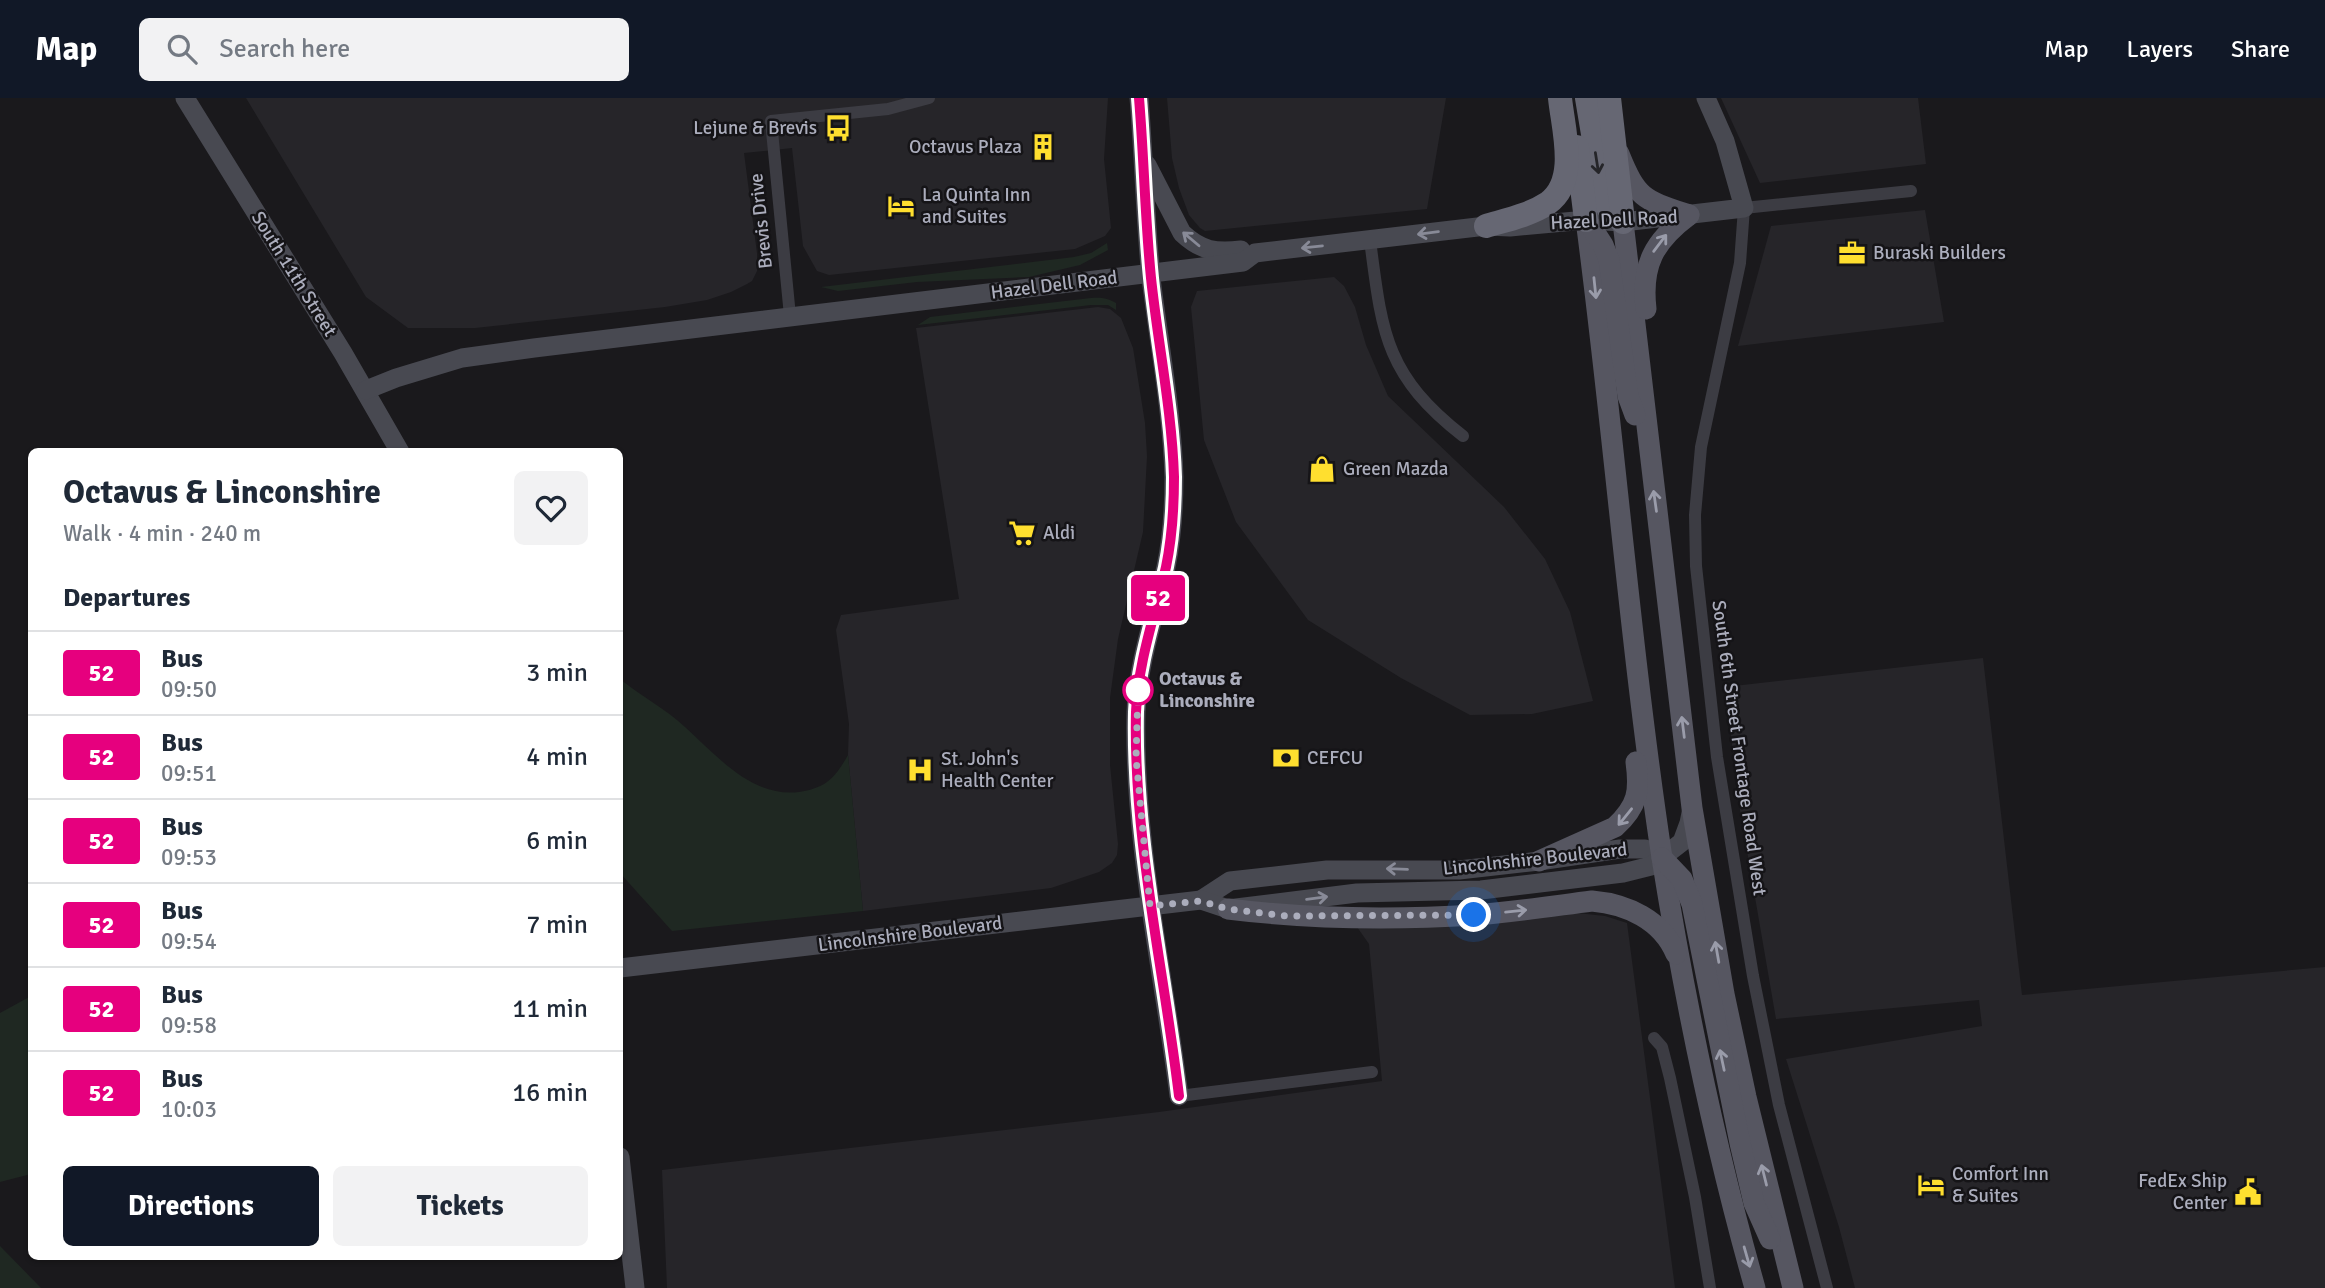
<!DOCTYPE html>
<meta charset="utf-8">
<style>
body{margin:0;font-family:Signika,sans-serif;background:#f2f2f3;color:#1f2937;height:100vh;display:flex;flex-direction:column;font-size:26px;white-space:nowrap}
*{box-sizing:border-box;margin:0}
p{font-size:23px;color:#747a83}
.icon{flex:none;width:38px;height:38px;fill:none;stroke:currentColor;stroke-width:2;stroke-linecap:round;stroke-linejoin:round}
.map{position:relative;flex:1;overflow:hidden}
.drawer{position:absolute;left:28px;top:350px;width:595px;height:812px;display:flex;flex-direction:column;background:#fff;border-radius:10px;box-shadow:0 2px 5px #0004}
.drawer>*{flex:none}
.badge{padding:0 14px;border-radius:5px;font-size:24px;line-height:46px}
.you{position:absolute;width:35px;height:35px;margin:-18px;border:5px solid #fff;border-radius:50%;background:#1a73e8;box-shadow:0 0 0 10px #1a73e833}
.map>.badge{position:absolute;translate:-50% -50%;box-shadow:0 0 0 4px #fff}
h2{padding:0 35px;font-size:26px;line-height:63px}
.round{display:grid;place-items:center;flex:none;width:74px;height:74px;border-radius:10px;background:#f2f2f3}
.summary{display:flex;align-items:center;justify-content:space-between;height:119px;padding:0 35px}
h1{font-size:33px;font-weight:700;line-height:52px}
.action{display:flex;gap:14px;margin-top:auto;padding:14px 35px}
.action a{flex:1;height:80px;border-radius:10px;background:#111827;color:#fff;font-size:28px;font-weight:700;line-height:80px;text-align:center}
.action a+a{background:#f2f2f3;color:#1f2937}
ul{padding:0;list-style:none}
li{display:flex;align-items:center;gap:21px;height:84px;padding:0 35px;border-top:2px solid #e0e1e3}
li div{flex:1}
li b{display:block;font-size:26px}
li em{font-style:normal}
li .badge{min-width:77px;font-weight:700;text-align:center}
header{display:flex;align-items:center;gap:42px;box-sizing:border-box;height:98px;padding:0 35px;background:#111827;color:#fff}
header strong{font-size:33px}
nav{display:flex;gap:38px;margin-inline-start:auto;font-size:24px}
.search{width:490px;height:63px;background:#f2f2f3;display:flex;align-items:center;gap:18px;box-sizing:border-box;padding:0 24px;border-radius:10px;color:#747a83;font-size:26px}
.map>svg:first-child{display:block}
.built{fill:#262529}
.green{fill:#1f2822}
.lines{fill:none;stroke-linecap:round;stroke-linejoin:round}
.street{stroke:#3c3c43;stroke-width:12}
.secondary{stroke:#484951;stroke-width:19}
.primary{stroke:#565661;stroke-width:21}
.highway{stroke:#666773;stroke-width:24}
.oneway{stroke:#252529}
.oneway2{stroke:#888a97}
.oneway3{stroke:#9a9caa}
.line-casing{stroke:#fff;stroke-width:16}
.line{stroke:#e6007e;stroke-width:10}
.walk{stroke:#abadbc;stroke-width:7;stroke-dasharray:0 12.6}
.stop-dot{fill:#fff;stroke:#e6007e;stroke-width:3.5}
.labels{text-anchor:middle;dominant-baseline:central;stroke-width:5;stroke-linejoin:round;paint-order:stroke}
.poi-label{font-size:19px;fill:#abadbc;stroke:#151417;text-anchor:start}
.street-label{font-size:19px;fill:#abadbc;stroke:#151417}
.stop-label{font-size:19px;font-weight:bold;fill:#abadbc;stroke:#151417;text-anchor:start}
</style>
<header>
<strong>Map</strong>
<div class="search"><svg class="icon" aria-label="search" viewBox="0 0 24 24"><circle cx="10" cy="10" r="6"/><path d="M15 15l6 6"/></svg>Search here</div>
<nav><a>Map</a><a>Layers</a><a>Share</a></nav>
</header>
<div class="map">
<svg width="2325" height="1190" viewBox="0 0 2325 1190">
<rect width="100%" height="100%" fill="#1a191c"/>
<g class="built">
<path d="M246,0H1108L1104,61L1111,130L1105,138L1075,151L829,177L817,173L803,148L792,50L744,55L757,155V173L752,183L747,186L731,194L707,202L665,209L475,230H408L366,199Z"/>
<path d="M1167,0H1446L1427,111L1205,133L1200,130L1189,117L1179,90L1172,60Z"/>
<path d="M1721,0H1918L1926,66L1760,85Z"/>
<path d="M1925,112L1944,224L1738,248L1771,128Z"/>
<path d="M1334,179L1344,188L1355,209L1366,247L1388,298L1504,409L1545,461L1570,514L1593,603L1532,616L1470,617L1401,580L1308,522L1236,424L1204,342L1191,209L1197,193Z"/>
<path d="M1098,209L1110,211L1121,220L1133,250L1145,325L1147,358L1143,434L1118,541L1110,600V667L1118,746L1117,757L1112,765L1099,774L1051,790L863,813L848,657L849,626L836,532L841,517L959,501L916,230Z"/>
<path d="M1983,560L2022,897L2325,869V1190H1855L1839,1129L1786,961L1982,928L1979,902L1776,921L1740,712L1725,589Z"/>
<path d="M1577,815L1605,818L1627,825L1675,1190H667L662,1072L1159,1014L1382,983L1369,846L1357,829Z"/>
</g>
<g class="green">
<path d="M1107,145L1108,152L1080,167L1029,179L917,184L838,193L821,189L1074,159L1091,155Z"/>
<path d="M1091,200C1101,199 1108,200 1116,205V212L1108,207H1091L918,227L930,219Z"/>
<path d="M620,581C641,598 666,611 685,629C717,658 752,700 799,694C826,690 835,680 848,657L863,813L672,833L620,775Z"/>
<path d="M31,898V1076L0,1084V915Z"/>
<path d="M0,1148L41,1190H0Z"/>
</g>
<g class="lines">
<g class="street">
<path d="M1370,142C1382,235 1385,277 1463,338"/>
<path d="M790,218L771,23L888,11L929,0"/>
<path d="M1654,940L1662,949L1670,980L1695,1099L1710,1190"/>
<path d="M1179,998L1372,974"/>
<path d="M1827,1190L1779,1007L1753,878L1717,659L1696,468L1695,417L1701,349L1740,165L1744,110L1911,93"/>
</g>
<g class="secondary">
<path d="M185,0L343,255L400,354"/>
<path d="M1139,0C1144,60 1145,120 1151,180C1159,246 1172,313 1174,379C1174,409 1172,440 1166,469C1155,517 1138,564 1136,614C1133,742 1163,871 1179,998"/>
<path d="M1147,67L1182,135C1201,153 1216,155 1241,152"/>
<path d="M366,292L396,280L462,260L534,250L1243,164L1255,155L1486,128L1510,129L1586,122L1623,124L1744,110L1725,43L1706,0"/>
<path d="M1201,802L1230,783L1327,772H1459L1539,763L1620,751H1645L1662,760"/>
<path d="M620,870L1201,802L1228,811L1357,795L1481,792L1623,775L1651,768L1682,744L1689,725L1692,710"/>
<path d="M620,1059L635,1190"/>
</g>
<g class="primary">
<path d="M1619,56C1637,101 1644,102 1689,117"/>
<path d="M1586,122C1614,334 1630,548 1662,760C1685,904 1715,1049 1755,1190"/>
<path d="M1623,124L1692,710L1724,896L1746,999L1793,1190"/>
<path d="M1590,127L1603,147L1609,162L1628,298L1635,317"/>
<path d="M1646,211C1641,167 1654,143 1689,117"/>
<path d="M1662,760L1682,781L1692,806L1740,1045L1754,1105L1770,1141"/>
<path d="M1539,763L1615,729C1638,708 1640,693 1636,664"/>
<path d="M1228,811C1309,821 1393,822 1475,817C1514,814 1553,808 1592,803C1627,806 1662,822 1676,856"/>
</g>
<g class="highway">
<path d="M1587,0L1604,102L1609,111L1623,124"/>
<path d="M1609,0L1623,123"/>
<path d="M1577,49L1586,122"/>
<path d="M1486,128C1506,122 1530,117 1548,105C1579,83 1563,31 1560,0"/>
</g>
</g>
<defs><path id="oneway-shaft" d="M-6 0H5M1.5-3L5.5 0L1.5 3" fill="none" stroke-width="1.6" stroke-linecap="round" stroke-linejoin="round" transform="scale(1.75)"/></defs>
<use class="oneway" href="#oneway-shaft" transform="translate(1597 65) rotate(81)"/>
<g class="oneway2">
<use href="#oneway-shaft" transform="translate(1428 135) rotate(173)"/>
<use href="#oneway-shaft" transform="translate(1191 141) rotate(-140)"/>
<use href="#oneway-shaft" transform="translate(1312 149) rotate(174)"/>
<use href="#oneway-shaft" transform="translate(1397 771) rotate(-178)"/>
<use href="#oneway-shaft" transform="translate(1317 800) rotate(-7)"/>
</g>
<g class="oneway3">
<use href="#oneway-shaft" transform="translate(1660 145) rotate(-53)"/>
<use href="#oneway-shaft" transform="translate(1595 190) rotate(84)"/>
<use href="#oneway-shaft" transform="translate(1655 403) rotate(-98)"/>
<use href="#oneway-shaft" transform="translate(1683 629) rotate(-97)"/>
<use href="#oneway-shaft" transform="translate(1625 719) rotate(129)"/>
<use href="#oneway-shaft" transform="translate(1516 813) rotate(-6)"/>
<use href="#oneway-shaft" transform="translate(1717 854) rotate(-100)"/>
<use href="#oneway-shaft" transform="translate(1722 962) rotate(-102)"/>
<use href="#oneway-shaft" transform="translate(1764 1077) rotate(-104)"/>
<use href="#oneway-shaft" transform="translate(1747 1159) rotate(74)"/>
</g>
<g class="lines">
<defs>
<path id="line" d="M1139,0C1144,60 1145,120 1151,180C1158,246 1172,313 1174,379C1174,409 1172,440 1166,469C1155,517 1138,564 1136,614C1133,742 1164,871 1179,998"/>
</defs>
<use href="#line" class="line-casing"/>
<use href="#line" class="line"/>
<path class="walk" d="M1138,592L1136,660L1150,808L1201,803L1228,811L1287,818L1474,817"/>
</g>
<defs>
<symbol id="bus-bare" viewBox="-9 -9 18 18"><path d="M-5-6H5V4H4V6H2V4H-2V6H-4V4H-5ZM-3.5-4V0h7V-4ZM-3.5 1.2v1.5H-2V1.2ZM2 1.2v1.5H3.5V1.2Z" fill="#ffdf2f" stroke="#151417" stroke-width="2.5" paint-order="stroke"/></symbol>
<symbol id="building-bare" viewBox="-9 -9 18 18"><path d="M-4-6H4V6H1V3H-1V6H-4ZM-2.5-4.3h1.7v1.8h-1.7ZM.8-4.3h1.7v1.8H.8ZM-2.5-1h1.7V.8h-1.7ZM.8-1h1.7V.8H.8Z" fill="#ffdf2f" stroke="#151417" stroke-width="2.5" paint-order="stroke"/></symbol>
<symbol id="hotel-bare" viewBox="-9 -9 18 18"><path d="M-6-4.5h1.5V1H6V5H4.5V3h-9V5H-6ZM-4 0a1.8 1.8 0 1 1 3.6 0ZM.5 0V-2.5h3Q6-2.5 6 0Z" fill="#ffdf2f" stroke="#151417" stroke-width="2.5" paint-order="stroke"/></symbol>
<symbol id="office-bare" viewBox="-9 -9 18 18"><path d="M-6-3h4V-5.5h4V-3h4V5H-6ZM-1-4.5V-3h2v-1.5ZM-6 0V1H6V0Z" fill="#ffdf2f" stroke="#151417" stroke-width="2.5" paint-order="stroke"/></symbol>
<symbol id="shop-bare" viewBox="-9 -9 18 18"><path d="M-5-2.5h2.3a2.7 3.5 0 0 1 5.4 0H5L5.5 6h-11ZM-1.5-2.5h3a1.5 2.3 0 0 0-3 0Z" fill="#ffdf2f" stroke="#151417" stroke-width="2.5" paint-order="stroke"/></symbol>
<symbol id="supermarket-bare" viewBox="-9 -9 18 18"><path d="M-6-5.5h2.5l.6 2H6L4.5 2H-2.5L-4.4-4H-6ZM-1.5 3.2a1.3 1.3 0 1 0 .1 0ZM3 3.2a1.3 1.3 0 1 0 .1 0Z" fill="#ffdf2f" stroke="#151417" stroke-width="2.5" paint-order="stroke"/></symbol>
<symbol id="bank-bare" viewBox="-9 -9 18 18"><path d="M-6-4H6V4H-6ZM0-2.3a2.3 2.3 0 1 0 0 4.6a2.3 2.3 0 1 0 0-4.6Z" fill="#ffdf2f" stroke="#151417" stroke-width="2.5" paint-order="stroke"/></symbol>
<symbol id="hospital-bare" viewBox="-9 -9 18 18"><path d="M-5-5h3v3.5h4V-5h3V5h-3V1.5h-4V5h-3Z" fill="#ffdf2f" stroke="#151417" stroke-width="2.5" paint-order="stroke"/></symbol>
<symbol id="civic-bare" viewBox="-9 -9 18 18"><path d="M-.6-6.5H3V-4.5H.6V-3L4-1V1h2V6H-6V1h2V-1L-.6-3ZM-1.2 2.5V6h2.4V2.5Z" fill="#ffdf2f" stroke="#151417" stroke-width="2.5" paint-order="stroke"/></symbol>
</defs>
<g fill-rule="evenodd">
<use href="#bus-bare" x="819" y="11" width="38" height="38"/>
<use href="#building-bare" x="1024" y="30" width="38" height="38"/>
<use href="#hotel-bare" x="882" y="89" width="38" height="38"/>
<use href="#office-bare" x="1833" y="136" width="38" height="38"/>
<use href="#shop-bare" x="1303" y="352" width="38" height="38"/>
<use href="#supermarket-bare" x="1003" y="416" width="38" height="38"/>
<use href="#bank-bare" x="1267" y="641" width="38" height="38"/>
<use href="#hospital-bare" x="901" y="653" width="38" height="38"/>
<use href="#hotel-bare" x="1912" y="1068" width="38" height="38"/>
<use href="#civic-bare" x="2229" y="1075" width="38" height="38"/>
</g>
<circle class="stop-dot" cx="1138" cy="592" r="14"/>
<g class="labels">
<g class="poi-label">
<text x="817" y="30" text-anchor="end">Lejune &amp; Brevis</text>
<text x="1022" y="49" text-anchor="end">Octavus Plaza</text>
<text x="922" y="97">La Quinta Inn<tspan x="922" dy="22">and Suites</tspan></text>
<text x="1873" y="155">Buraski Builders</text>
<text x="1343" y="371">Green Mazda</text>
<text x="1043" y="435">Aldi</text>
<text x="1307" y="660">CEFCU</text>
<text x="941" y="661">St. John's<tspan x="941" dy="22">Health Center</tspan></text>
<text x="1952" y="1076">Comfort Inn<tspan x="1952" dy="22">&amp; Suites</tspan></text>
<text x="2227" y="1083" text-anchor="end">FedEx Ship<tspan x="2227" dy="22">Center</tspan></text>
</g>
<g class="street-label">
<text transform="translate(1614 122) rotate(-3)">Hazel Dell Road</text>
<text transform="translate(761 123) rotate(-96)">Brevis Drive</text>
<text transform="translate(294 176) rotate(58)">South 11th Street</text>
<text transform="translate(1054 187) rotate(-7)">Hazel Dell Road</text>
<text transform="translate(1739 650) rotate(82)">South 6th Street Frontage Road West</text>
<text transform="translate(1535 761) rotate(-6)">Lincolnshire Boulevard</text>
<text transform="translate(910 836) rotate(-7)">Lincolnshire Boulevard</text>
</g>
<g class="stop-label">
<text x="1159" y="581">Octavus &amp;<tspan x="1159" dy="22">Linconshire</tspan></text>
</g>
</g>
</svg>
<div class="you" style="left:1474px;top:817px"></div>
<b class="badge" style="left:1158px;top:500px;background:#e6007e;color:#fff">52</b>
<section class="drawer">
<div class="summary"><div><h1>Octavus &amp; Linconshire</h1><p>Walk · 4 min · 240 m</p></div><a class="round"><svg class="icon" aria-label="heart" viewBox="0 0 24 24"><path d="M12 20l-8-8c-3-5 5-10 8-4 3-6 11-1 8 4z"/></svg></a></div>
<h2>Departures</h2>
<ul>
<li><span class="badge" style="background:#e6007e;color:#fff">52</span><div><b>Bus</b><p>09:50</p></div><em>3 min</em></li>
<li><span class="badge" style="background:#e6007e;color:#fff">52</span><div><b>Bus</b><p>09:51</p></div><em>4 min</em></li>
<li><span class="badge" style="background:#e6007e;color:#fff">52</span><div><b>Bus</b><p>09:53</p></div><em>6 min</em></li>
<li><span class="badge" style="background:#e6007e;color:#fff">52</span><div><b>Bus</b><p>09:54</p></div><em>7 min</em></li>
<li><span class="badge" style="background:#e6007e;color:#fff">52</span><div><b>Bus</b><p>09:58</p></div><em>11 min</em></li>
<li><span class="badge" style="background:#e6007e;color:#fff">52</span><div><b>Bus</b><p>10:03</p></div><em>16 min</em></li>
</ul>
<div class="action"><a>Directions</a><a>Tickets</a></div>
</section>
</div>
